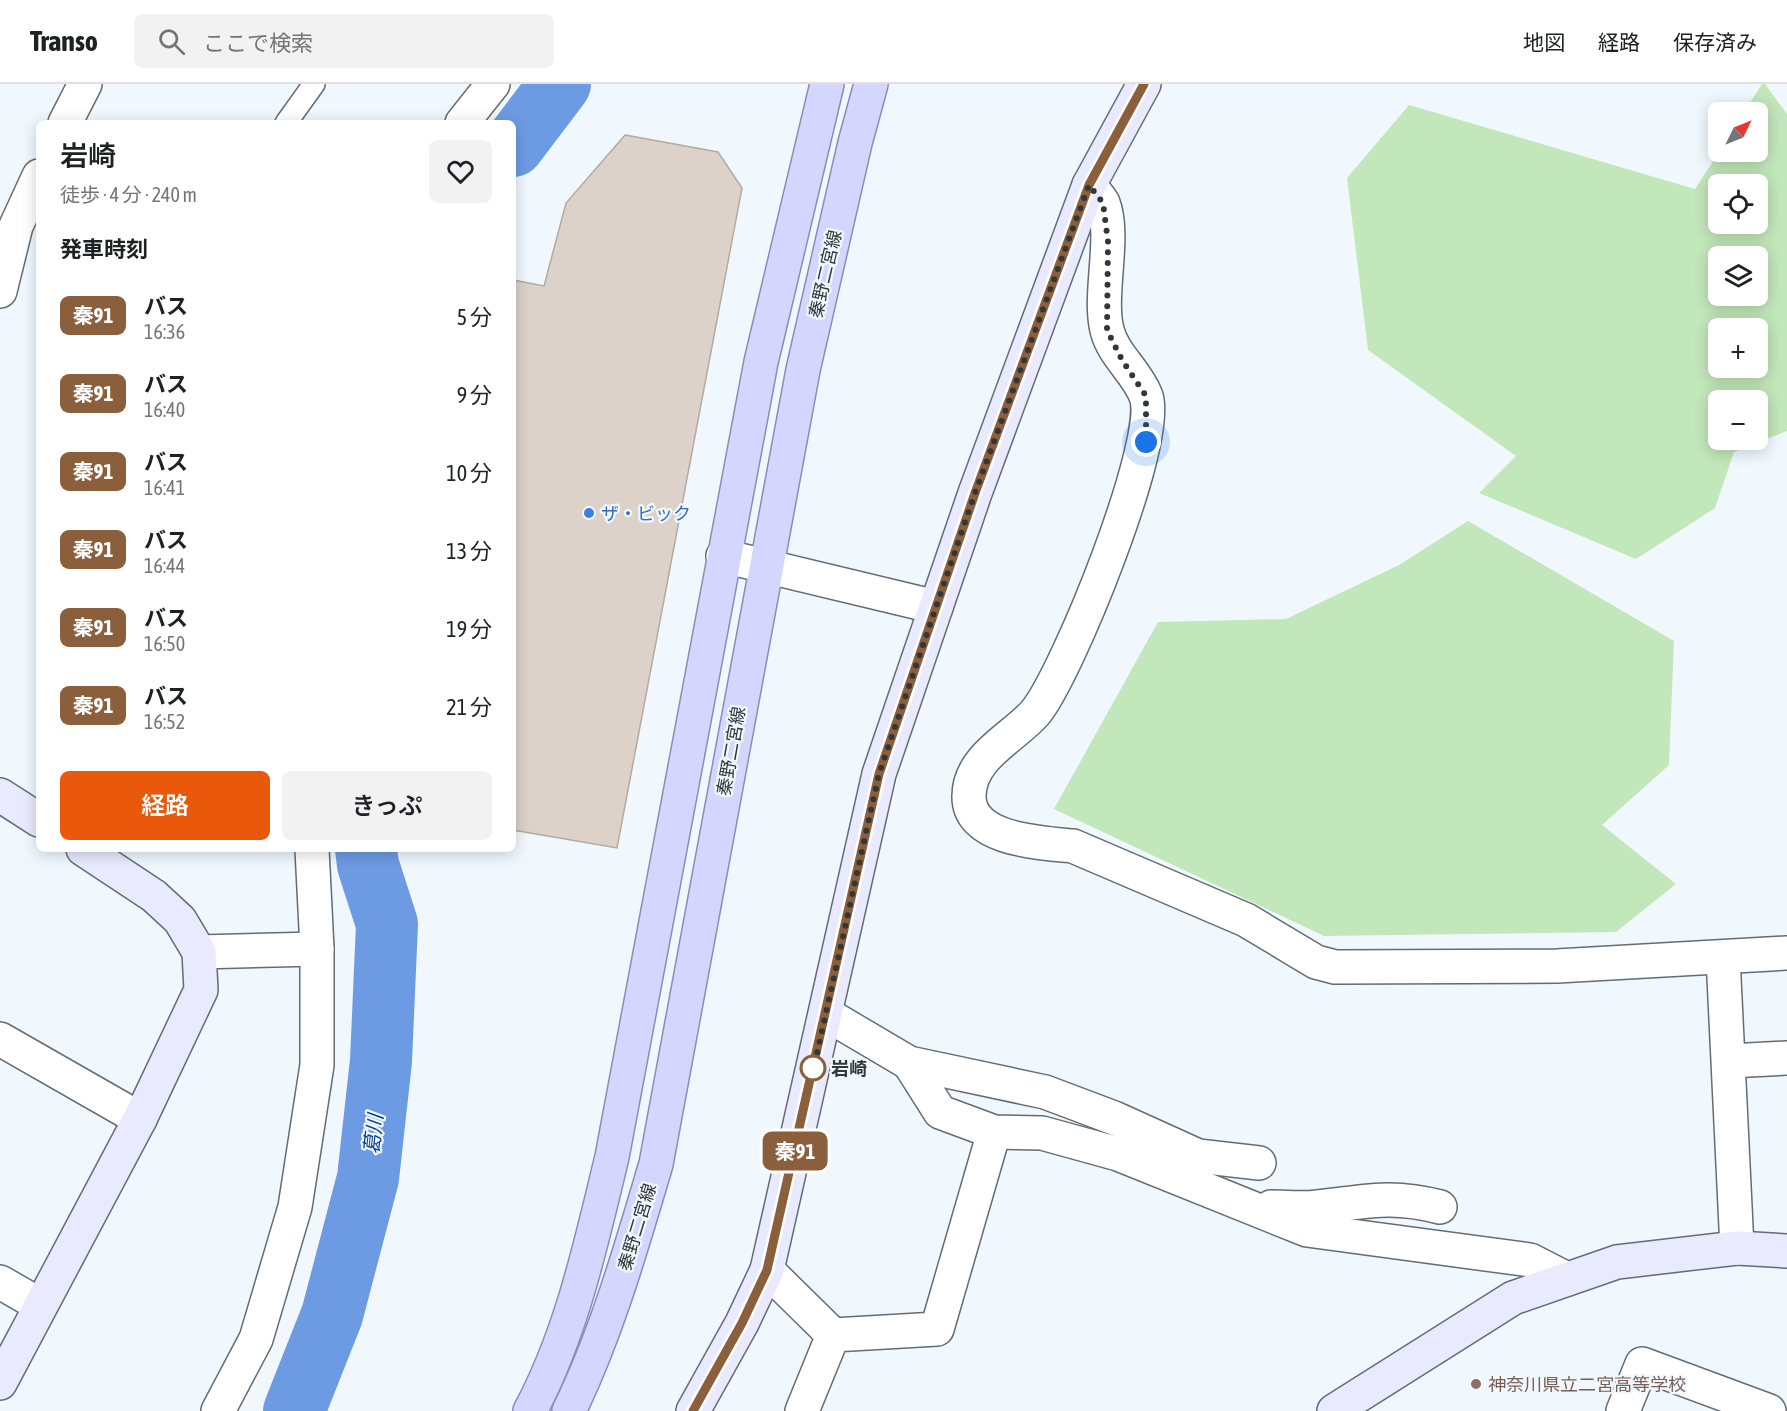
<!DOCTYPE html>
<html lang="ja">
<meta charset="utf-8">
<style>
body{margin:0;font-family:"Asap Condensed","Noto Sans JP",sans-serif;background:#f2f2f2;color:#202124;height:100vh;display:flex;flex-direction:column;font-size:22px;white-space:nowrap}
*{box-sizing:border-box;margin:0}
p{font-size:20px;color:#757577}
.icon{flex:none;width:33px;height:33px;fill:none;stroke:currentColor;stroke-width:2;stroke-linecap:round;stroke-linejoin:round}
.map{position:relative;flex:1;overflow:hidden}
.details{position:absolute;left:36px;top:36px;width:480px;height:732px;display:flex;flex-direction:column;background:#fff;border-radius:9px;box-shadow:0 3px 15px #0003}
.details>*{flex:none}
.badge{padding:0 12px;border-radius:9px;font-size:21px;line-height:39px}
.needle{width:39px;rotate:47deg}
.fabs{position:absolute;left:1708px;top:18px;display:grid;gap:12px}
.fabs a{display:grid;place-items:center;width:60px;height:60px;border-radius:9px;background:#fff;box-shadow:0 3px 15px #0003;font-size:30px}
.you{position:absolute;width:30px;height:30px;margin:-15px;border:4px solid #fff;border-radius:50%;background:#1a73e8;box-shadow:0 0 0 9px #1a73e833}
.map>.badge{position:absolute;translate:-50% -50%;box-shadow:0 0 0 3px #fff}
h2{padding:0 24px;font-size:22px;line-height:54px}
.round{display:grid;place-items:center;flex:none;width:63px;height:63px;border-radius:9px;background:#f2f2f2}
.summary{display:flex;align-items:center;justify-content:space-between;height:102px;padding:0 24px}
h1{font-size:28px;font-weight:600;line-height:45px}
.action{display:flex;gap:12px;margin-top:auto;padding:12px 24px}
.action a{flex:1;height:69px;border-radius:9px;background:#ea580c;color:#fff;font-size:24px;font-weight:600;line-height:69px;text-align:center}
.action a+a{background:#f2f2f2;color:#202124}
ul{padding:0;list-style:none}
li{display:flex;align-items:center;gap:18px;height:78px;padding:0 24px}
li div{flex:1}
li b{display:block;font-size:22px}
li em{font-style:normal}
li .badge{min-width:66px;font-weight:700;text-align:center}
header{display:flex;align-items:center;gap:36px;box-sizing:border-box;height:84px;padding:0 30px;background:#fff;border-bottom:2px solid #e0e0e0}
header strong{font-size:28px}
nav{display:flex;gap:33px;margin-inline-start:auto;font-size:21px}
.search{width:420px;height:54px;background:#f2f2f2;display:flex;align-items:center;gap:15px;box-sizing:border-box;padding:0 21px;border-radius:9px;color:#757577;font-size:22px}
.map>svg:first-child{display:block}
.green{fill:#c2e7ba;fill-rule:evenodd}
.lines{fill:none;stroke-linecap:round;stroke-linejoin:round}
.river{stroke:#6d9be3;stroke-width:62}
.building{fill:#dcd2ca;stroke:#b3aaa2;stroke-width:1.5}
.lane-casing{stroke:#636c73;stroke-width:24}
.street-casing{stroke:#636c73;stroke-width:36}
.secondary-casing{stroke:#636c73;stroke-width:36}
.primary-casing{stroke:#8a8cb8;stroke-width:36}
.lane{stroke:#fff;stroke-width:21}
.street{stroke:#fff;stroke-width:33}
.secondary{stroke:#eaeafe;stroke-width:33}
.primary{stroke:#d5d6fe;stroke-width:33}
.line-casing{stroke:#fff;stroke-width:14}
.line{stroke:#8b5e3c;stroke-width:9}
.walk{stroke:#323638;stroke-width:6;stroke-dasharray:0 10.8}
.shop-dot{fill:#3f7fe0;stroke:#f0f8fe;stroke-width:2}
.stop-dot{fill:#fff;stroke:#8b5e3c;stroke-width:3}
.education-dot{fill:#8d6e63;stroke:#f0f8fe;stroke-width:2}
.labels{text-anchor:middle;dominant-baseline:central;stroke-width:4.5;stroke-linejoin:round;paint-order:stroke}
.street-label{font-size:18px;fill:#323638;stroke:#f0f8fe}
.shop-label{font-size:18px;fill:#366cbe;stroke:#f0f8fe;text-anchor:start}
.stop-label{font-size:18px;font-weight:bold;fill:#323638;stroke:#f0f8fe;text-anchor:start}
.education-label{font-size:18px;fill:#785e54;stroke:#f0f8fe;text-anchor:start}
.water-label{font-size:20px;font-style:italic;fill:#023e91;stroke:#f0f8fe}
</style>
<header>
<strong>Transo</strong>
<div class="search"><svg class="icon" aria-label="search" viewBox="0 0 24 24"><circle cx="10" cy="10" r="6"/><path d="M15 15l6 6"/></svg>ここで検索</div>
<nav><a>地図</a><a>経路</a><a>保存済み</a></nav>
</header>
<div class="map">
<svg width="1787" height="1327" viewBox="0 0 1787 1327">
<rect width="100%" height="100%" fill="#f0f8fe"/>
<g class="green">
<path d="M1762,0H1765L1787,30V347L1734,368L1715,424L1636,475L1479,409L1516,372L1368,266L1347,94L1409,21L1695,105L1719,68H1758V28H1744ZM1719,100H1758V140H1719ZM1719,172H1758V212H1719ZM1719,244H1758V284H1719ZM1719,316H1758V356H1719Z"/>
<path d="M1468,437L1674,557L1669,681L1602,741L1676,800L1616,848L1324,852L1054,725L1158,538L1286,535L1399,481Z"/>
</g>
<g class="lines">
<g class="river">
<path d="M513,62L560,0"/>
<path d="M294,1327L332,1231L368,1094L381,977L387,840L368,781L366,765"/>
</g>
</g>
<path class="building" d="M625,51L718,68L742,104L617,764L513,746V196L544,202L566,119Z"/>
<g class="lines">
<defs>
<path id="lane" d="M286,39L314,0"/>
<g id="street">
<path d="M65,39L85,0"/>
<path d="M462,39L493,0"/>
<path d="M1089,101C1093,106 1100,113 1103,119C1116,153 1098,210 1107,246C1113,271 1137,288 1146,312C1162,356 1067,591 1035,629C1013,654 969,673 969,712C968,756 1041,759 1073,762L1246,836L1316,878L1335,883L1557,882L1787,869"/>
<path d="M0,207L16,142L39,92"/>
<path d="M723,472L936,523"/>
<path d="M199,868L317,865"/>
<path d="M1723,873L1737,1164"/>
<path d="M826,930L909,979L1045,1008L1114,1034L1198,1072L1259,1079"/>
<path d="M0,955L140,1035"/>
<path d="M1729,977L1787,974"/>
<path d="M909,979L940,1028L994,1048L1042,1049L1118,1070L1307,1146L1530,1176L1567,1195"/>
<path d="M1271,1123C1286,1123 1302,1125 1317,1123C1365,1118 1391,1110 1440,1123"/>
<path d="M767,1186L833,1251"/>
<path d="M0,1198L40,1221"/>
<path d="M218,1327L256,1255L295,1123L317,981V865L312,765"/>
<path d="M802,1327L833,1251L937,1245L994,1048"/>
<path d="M1623,1327L1642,1280L1769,1327"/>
</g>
<g id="secondary">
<path d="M0,711L39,736"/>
<path d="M0,1299L140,1035L201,906L199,868L180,836L154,812L83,765"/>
<path d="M693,1327L742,1239L767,1186L879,690L975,409L1089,101L1144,0"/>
<path d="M1334,1327L1513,1214L1617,1178L1737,1164L1787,1167"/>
</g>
<g id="primary">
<path d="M530,1327C572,1249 591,1159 612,1073L761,278L827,0"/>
<path d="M569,1327C607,1249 631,1164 656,1080L803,286L855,59L871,0"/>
</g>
</defs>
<use href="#lane" class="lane-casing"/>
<use href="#street" class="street-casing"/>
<use href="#secondary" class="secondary-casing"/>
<use href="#primary" class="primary-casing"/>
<use href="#lane" class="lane"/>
<use href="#street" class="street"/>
<use href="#secondary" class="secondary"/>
<use href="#primary" class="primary"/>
</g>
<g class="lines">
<defs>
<path id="line" d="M693,1327L742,1239L767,1186L879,690L975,409L1089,101L1144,0"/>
</defs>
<use href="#line" class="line-casing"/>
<use href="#line" class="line"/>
<path class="walk" d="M813,984L812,992L879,690L975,409L1089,101L1103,119L1108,158L1107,246L1122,276L1146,312V358"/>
</g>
<circle class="shop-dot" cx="589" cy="429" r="6"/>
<circle class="stop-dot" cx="813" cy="984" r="12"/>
<circle class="education-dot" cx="1476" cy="1300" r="6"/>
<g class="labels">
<g class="street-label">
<text transform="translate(825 190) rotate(-77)">秦野二宮線</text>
<text transform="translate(731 667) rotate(-80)">秦野二宮線</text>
<text transform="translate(637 1143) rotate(-73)">秦野二宮線</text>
</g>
<g class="shop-label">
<text x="601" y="429">ザ・ビック</text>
</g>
<g class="stop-label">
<text x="831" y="984">岩崎</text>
</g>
<g class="education-label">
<text x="1488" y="1300">神奈川県立二宮高等学校</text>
</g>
<g class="water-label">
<text transform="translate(373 1050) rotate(-84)">葛川</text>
</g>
</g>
</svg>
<div class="fabs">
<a><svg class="needle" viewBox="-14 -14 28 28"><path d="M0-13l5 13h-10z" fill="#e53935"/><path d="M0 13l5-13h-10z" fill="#757577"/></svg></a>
<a><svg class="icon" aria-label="locate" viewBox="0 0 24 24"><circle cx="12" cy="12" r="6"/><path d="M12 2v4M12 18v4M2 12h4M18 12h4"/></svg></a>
<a><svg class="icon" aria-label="layers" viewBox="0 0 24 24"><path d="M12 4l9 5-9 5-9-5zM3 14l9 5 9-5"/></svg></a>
<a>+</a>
<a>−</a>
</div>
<div class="you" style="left:1146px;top:358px"></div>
<b class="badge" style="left:795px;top:1067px;background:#8b5e3c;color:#fff">秦91</b>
<section class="details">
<div class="summary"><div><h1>岩崎</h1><p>徒歩 · 4 分 · 240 m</p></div><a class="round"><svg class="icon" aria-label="heart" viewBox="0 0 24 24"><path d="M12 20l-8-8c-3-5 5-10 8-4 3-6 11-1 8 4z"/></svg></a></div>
<h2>発車時刻</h2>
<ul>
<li><span class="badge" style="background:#8b5e3c;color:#fff">秦91</span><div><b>バス</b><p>16:36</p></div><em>5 分</em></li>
<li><span class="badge" style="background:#8b5e3c;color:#fff">秦91</span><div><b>バス</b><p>16:40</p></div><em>9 分</em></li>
<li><span class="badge" style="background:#8b5e3c;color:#fff">秦91</span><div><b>バス</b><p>16:41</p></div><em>10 分</em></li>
<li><span class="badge" style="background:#8b5e3c;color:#fff">秦91</span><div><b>バス</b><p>16:44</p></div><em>13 分</em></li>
<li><span class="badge" style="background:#8b5e3c;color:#fff">秦91</span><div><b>バス</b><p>16:50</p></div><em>19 分</em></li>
<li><span class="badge" style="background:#8b5e3c;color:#fff">秦91</span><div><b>バス</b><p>16:52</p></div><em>21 分</em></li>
</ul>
<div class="action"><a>経路</a><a>きっぷ</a></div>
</section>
</div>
